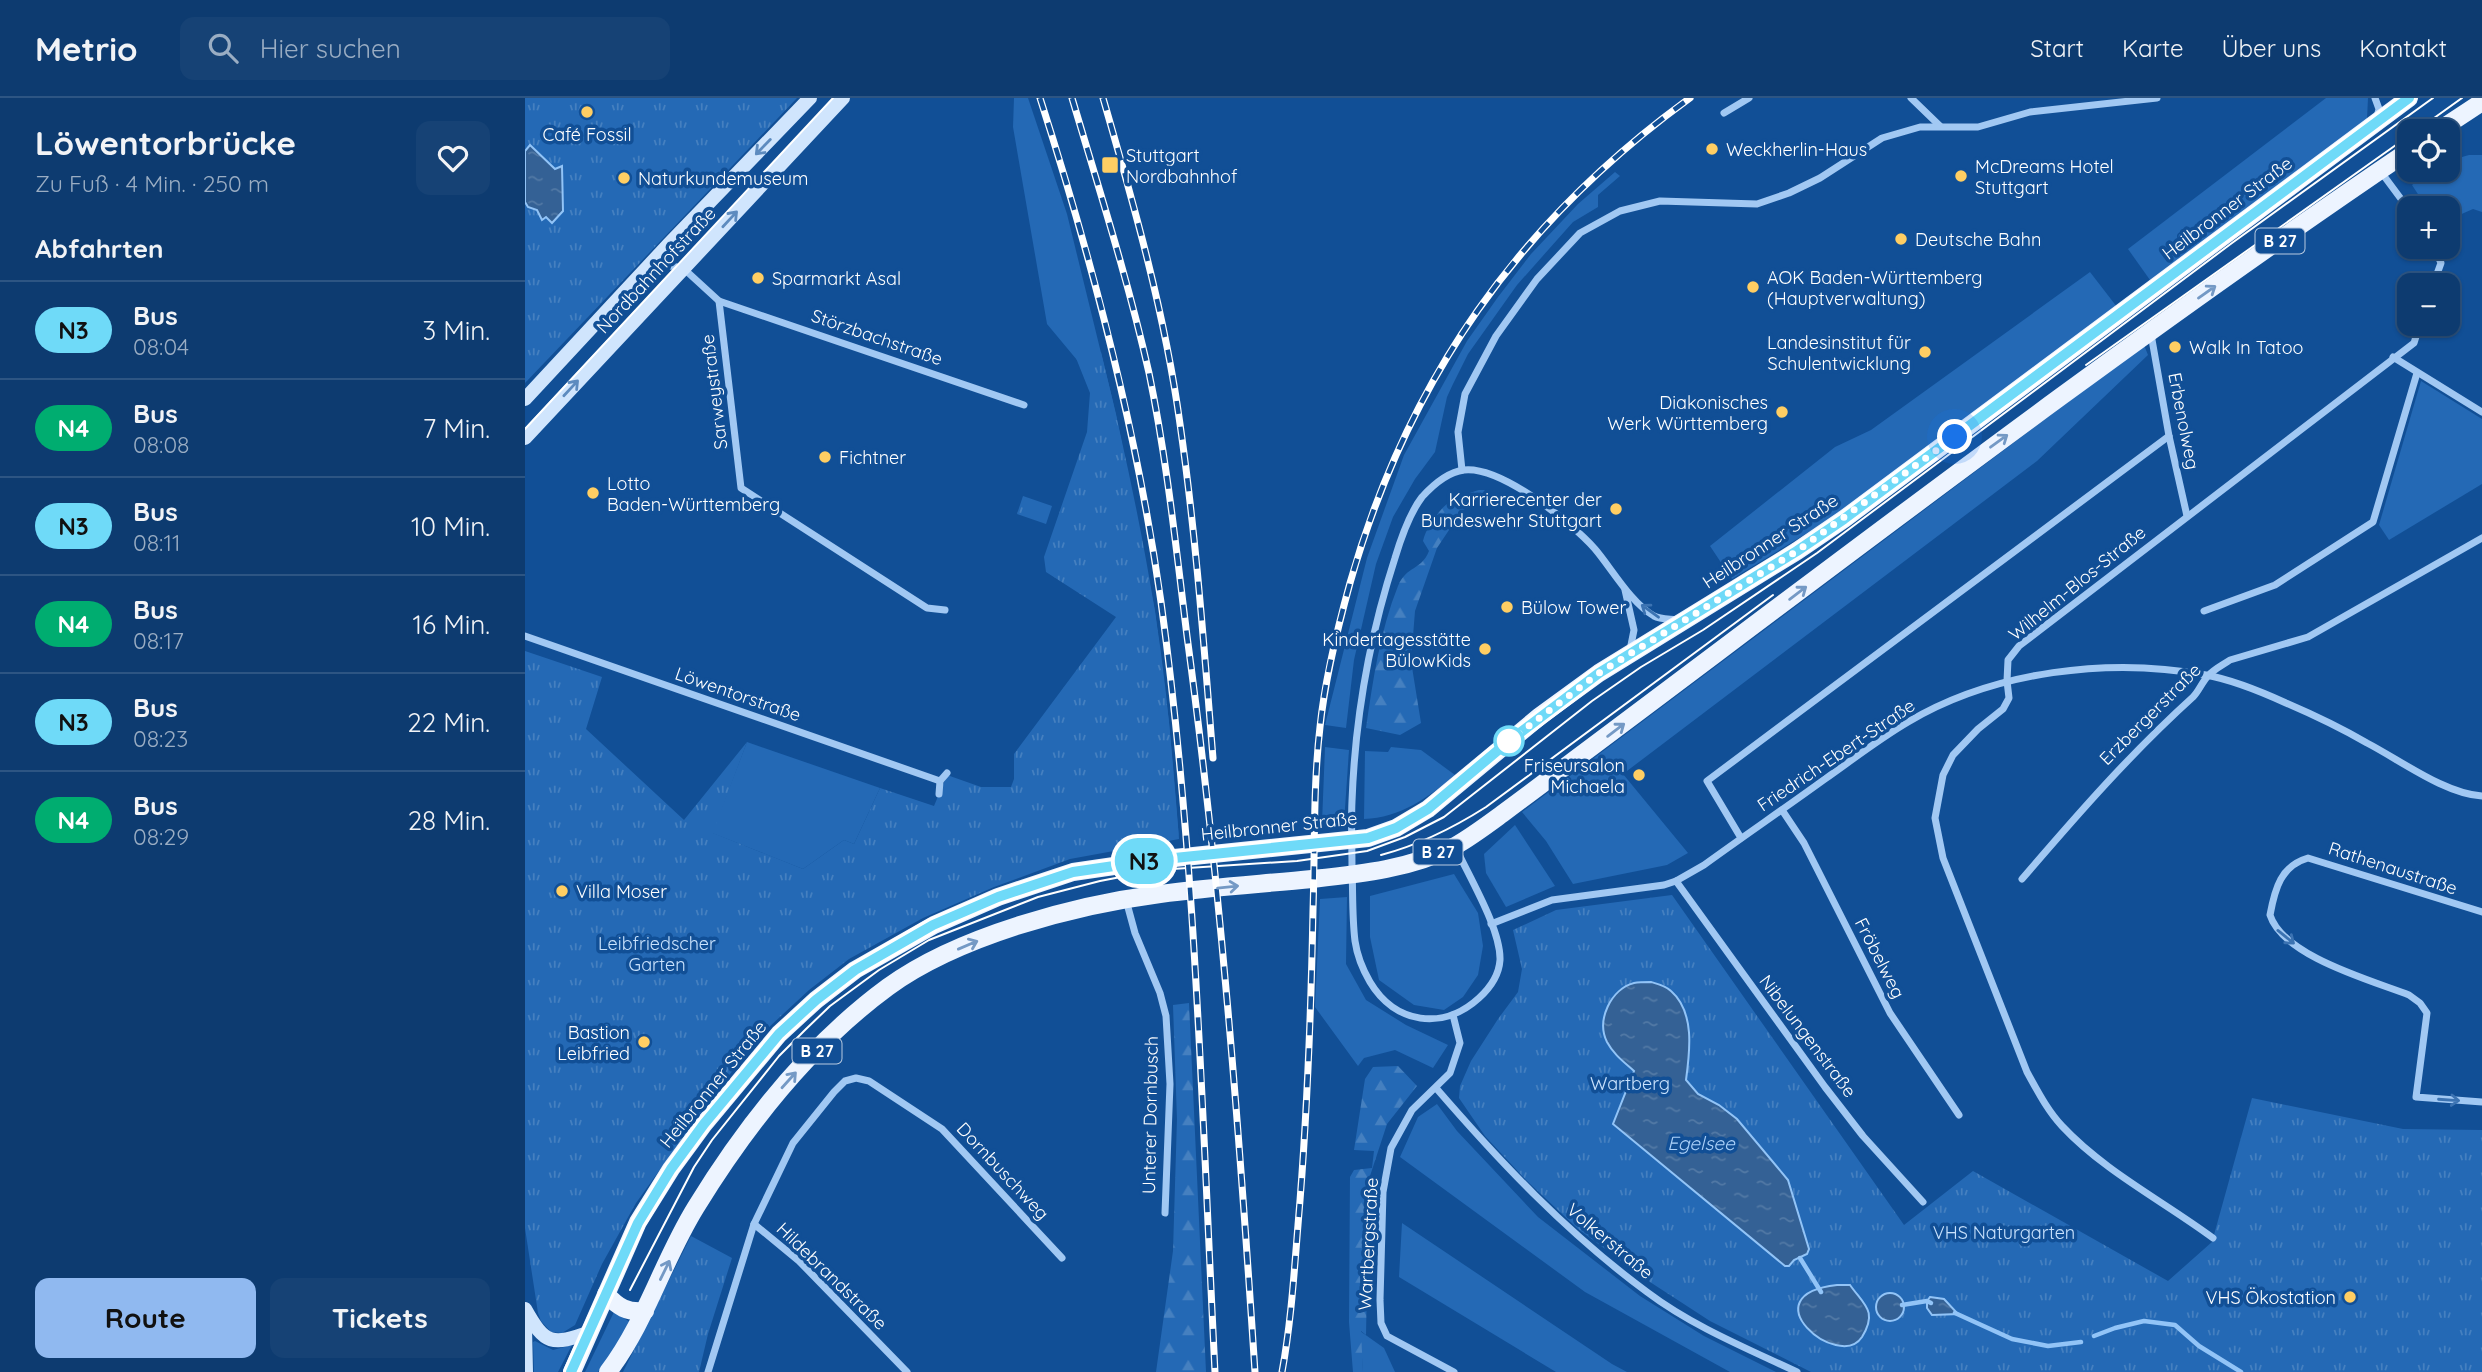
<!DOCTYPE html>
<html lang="de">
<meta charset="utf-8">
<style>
body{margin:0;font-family:Quicksand,sans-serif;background:#164275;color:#f1f3f6;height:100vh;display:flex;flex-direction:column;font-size:26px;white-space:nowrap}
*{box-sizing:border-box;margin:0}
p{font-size:23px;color:#9aadc3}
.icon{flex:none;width:38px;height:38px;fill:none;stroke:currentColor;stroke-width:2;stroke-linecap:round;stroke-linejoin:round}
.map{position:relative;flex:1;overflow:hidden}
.sheet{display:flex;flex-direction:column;background:#0d3b70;width:525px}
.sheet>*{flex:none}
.badge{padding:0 14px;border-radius:23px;font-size:24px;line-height:46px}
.tools{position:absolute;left:1872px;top:21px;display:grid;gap:14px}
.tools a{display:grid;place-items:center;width:63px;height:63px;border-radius:14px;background:#0d3b70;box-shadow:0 2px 5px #0004,0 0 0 2px #2d5583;font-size:35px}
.you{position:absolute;width:35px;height:35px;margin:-18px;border:5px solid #fff;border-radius:50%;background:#1a73e8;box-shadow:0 0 0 10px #1a73e833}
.map>.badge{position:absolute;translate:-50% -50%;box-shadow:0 0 0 4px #fff}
h2{padding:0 35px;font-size:26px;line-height:63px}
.round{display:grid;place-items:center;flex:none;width:74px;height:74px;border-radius:14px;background:#164275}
.headline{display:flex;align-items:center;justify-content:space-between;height:119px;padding:0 35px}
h1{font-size:33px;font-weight:800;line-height:52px}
.primary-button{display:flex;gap:14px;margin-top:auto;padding:14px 35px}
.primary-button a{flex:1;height:80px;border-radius:14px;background:#90b9f0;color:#111;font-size:28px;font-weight:800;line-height:80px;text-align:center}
.primary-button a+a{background:#164275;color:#f1f3f6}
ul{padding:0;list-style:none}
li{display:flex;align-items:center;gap:21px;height:98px;padding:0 35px;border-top:2px solid #2d5583}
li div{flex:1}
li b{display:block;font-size:26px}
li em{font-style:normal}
li .badge{min-width:77px;font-weight:700;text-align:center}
header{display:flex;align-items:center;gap:42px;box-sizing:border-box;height:98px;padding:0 35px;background:#0d3b70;border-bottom:2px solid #2d5583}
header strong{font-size:33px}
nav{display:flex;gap:38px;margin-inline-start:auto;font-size:24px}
.search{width:490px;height:63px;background:#164275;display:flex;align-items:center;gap:18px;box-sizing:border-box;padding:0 24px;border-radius:14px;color:#9aadc3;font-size:26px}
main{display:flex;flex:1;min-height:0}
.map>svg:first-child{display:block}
.green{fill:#2469b5}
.forest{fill:url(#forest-firs)}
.park{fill:url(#park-tufts)}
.water{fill:url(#water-ripples);stroke:#92c4f7;stroke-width:2}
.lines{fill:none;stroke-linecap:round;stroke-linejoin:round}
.stream{stroke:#92c4f7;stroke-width:4.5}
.street{stroke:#a1c8f3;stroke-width:7}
.secondary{stroke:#d0e5fd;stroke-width:14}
.primary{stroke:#edf4ff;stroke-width:18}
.tram{stroke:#fff;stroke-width:2}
.rail-casing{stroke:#fff;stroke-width:7}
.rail{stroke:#114f96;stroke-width:4.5;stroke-dasharray:13;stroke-linecap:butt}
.oneway{stroke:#5d8bbf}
.oneway2{stroke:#7499c5}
.oneway3{stroke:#3c73b2}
.line-casing{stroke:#fff;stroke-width:16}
.line{stroke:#6fdaf8;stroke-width:10}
.walk{stroke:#fff;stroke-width:7;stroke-dasharray:0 12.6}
.poi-dot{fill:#ffce63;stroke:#114f96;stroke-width:2.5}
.stop-dot{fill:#fff;stroke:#6fdaf8;stroke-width:3.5}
.labels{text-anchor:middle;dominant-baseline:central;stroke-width:7;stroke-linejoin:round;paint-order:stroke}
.shield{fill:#114f96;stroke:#b8cae0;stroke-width:2}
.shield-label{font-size:16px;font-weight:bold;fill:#fff}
.poi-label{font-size:18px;fill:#fff;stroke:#114f96;text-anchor:start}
.street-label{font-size:18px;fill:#fff;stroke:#114f96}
.park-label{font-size:18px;fill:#c9e2fd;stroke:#114f96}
.water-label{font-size:19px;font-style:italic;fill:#add2fa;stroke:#114f96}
</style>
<header>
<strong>Metrio</strong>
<div class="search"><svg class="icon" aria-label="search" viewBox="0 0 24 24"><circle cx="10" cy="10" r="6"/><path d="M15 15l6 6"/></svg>Hier suchen</div>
<nav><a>Start</a><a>Karte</a><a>Über uns</a><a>Kontakt</a></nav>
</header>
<main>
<section class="sheet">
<div class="headline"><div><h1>Löwentorbrücke</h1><p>Zu Fuß · 4 Min. · 250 m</p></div><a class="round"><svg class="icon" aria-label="heart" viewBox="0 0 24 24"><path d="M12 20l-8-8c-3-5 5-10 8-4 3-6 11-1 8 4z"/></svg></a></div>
<h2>Abfahrten</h2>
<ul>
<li><span class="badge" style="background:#6fdaf8;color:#111">N3</span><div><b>Bus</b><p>08:04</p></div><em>3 Min.</em></li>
<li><span class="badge" style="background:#00ad70;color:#fff">N4</span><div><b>Bus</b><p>08:08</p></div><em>7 Min.</em></li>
<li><span class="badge" style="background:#6fdaf8;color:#111">N3</span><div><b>Bus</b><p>08:11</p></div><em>10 Min.</em></li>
<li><span class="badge" style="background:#00ad70;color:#fff">N4</span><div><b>Bus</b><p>08:17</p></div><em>16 Min.</em></li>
<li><span class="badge" style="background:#6fdaf8;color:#111">N3</span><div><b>Bus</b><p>08:23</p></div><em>22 Min.</em></li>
<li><span class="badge" style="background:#00ad70;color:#fff">N4</span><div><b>Bus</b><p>08:29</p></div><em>28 Min.</em></li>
</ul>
<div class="primary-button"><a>Route</a><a>Tickets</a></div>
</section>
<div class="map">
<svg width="1957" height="1274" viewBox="0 0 1957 1274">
<defs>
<pattern id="forest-firs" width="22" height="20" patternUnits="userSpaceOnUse" patternTransform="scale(1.75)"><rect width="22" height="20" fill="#2469b5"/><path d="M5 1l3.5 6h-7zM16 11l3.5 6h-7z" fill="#4580c0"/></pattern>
<pattern id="park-tufts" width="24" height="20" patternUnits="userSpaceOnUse" patternTransform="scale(1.75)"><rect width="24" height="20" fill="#2469b5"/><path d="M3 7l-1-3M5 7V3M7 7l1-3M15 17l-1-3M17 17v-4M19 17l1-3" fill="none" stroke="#4580c0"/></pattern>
<pattern id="water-ripples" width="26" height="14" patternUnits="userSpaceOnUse" patternTransform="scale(1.75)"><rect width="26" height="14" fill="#346195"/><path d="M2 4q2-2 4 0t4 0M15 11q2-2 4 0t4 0" fill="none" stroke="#5279a5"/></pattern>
</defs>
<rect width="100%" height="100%" fill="#114f96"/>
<g class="green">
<path d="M489,0H503L542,116L591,316L630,513L644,624L654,741L572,312L557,268L522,226L488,29Z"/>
<path d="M1801,0H1843L1842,21L1625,182L1603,151Z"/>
<path d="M1944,57H1957V114L1948,111L1923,122V110H1902L1887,87L1906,72H1923V63Z"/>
<path d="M1090,74L1095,78L1073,97V109L1048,124L992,187L943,256L928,286L922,299L910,354L890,381L868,419L851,466L829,562L821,630L800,627L842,460L879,357L942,243L973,199L1006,156L1053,106Z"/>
<path d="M1565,174L1592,209L1310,418L1207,481L1185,448L1310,349L1346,332Z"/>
<path d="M1619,247L1623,257L1512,363L1098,676L1163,755L1142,767L1048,786L1021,743L997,714Z"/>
<path d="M1896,283L1957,321V386L1864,442L1854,427Z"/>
<path d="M222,644L355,690L329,746L319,742L278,771L187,735Z"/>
<path d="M800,649L824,652L819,725H797Z"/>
<path d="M866,649L896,652L930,677C904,699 875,720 839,721L840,653L863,654Z"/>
<path d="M990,727L1030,788L981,809L961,775L959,756Z"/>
<path d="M929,776L953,815L958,848L953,877L938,899L919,912L889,907L854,882L845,839V798Z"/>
<path d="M822,799L821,866L841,902L881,927L923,947L908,970L870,952L839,960L833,968L790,909L795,801Z"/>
<path d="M912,1006L932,1033L1013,1119L1115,1198L1179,1238L1251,1274H1205L1060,1194L875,1059L893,1019Z"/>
<path d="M877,1125L1087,1266L1102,1274H1031L874,1179Z"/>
<path d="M89,1214L105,1224L84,1259L73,1274H60Z"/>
<path d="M835,1233L859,1250L870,1274H838Z"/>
<path d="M10,1243L28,1252L47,1247L33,1274H9L8,1244Z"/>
</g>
<g class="forest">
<path d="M954,392H962L936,414L912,450L890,513L886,563L896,625L875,637L841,630C848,582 855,533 873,488C882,467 896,473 904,453L898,443C901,429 915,410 927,402C935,397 945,395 954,392Z"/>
<path d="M664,905L681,1274H631L648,1153L652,1021L648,907Z"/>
<path d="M873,968L892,988L862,1026L844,1081L841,1237L836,1233L838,1274H828L824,1224L825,1079L829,1072L847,1070L849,1053L829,1052L840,981L848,969Z"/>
</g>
<g class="park">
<path d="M0,0H272L0,285Z"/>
<path d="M576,254C597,340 616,427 630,514C642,589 648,665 654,741L545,761L469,789L398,820L324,861L284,892L243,930L191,993L111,1105L77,1166L50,1227L37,1235L26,1234L16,1223L13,1215L0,1130V553L77,579L61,631L159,722L222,644L188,735L278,771L319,742L329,746L355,690L409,708L422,677L456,689H486L489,681V656L591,519L521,474L519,459L562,334L565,295L551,260Z"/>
<path d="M498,398L527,408L521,426L492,416Z"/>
<path d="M1147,797L1379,1127L1448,1073L1643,1183L1687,1144L1727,1000L1878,1031L1957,1032V1274H1286L1185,1223L1125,1184L1053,1131L1001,1082L960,1038L934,1000L935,988L946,963L973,921L993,894L997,871L988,832L1031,812Z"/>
<path d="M166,1138L207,1160L183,1236L174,1274H98Z"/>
</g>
<g class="water">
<path d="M5,47L30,71L37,68L38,113L27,125L21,119L17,122L12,112L3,109L0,104V53Z"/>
<path d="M1126,884C1133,886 1141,888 1146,893C1170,914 1165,953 1161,982L1173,996L1194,1007L1212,1021L1263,1082L1284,1151L1282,1156L1269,1162L1264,1168H1260L1088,1026L1109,973C1099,964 1089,957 1082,944C1071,922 1086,891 1109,885C1114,884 1121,884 1126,884Z"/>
<path d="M1312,1187H1325C1339,1207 1353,1213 1337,1239C1314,1274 1222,1197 1312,1187Z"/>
<circle cx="1365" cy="1209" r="14"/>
<path d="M1405,1199L1419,1201L1433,1216L1407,1217L1402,1210V1203Z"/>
</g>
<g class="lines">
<g class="stream">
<path d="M1275,1160L1296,1194"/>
<path d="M1377,1207L1402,1203L1406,1205"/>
<path d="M1430,1215L1487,1241L1523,1248L1556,1244"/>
<path d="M1569,1238L1590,1230L1619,1223L1650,1227L1674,1248L1716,1274"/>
</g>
<g class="street">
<path d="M1386,0L1415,28"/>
<path d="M1850,0L1854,11L1852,19"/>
<path d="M1199,15L1224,0"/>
<path d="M1856,74L1885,113"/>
<path d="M127,165L158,170L194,203L216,390L402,510L420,512"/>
<path d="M1908,187L1916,165L1909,149"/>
<path d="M194,203L499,307"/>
<path d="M1626,236L1644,338L1662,418"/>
<path d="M1868,259L1957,314"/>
<path d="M937,372L933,334L940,296L971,238L1012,181L1055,135L1095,113L1135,103L1232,106L1264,95L1295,80L1357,40L1395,29H1453L1505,14L1632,0"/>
<path d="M1100,492L1109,532L1105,552"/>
<path d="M1679,513L1750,487L1848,424L1892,275"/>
<path d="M0,538L415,683"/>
<path d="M414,696L415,683L422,675"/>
<path d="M1257,712L1279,745L1365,915L1434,1017"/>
<path d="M1216,740L1182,683L1644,338"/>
<path d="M930,748C943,777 976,831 975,862C974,877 965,890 954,900C918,933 870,926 845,884C838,872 832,857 830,843C827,819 828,794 827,770C827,747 826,725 827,703C830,622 845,537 870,460C876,440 884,416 897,399C907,388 923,374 939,372C976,368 1046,424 1070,451C1087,471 1106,505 1129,518C1135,521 1144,521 1151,522"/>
<path d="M1497,781C1552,717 1605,656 1668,599C1674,593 1677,584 1683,578C1689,571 1698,567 1705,562L1783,539L1957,440"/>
<path d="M1151,783L1300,989L1338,1038L1398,1104"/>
<path d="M601,802L610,835L635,895L641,918L645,986L640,1115"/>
<path d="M1957,814L1783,760C1756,768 1750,790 1745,817C1758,858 1845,882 1884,897L1895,905L1902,915L1891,999L1957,1004"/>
<path d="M966,826L1027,802L1139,787L1151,783L1179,767C1219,738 1260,710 1300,681C1327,662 1354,641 1383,624C1469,573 1584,559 1681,577C1708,582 1737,594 1761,605C1789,617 1816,630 1842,645C1875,662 1920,696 1957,698"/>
<path d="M928,917L935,945L925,975L887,1012L866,1050L858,1094L855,1202L856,1225L862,1238L929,1274"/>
<path d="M911,990C975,1064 1042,1135 1122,1194C1167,1228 1221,1250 1272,1274"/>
<path d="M229,1126L274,1163L382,1274"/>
<path d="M1688,1140C1638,1103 1579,1073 1537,1028C1522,1012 1512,992 1502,974L1418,760L1410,720L1418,677L1428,657L1453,631L1478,611L1484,600L1482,583L1483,562L1494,548L1889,245L1895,226"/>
<path d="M183,1274L229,1126L268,1045L309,994L320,983L331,980L344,983L417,1031L537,1160"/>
</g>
<g class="secondary">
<path d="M0,301L144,146L285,0"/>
<path d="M0,340L318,0"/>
<path d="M0,1211C20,1247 27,1248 65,1234"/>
<path d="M0,1231L1,1274"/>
</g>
<g class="primary">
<path d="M1913,33L1957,4"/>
<path d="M81,1196C93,1209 102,1215 120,1213"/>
<path d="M47,1274L113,1124L146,1071L179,1026L254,936L291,902L330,872L409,827L473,799L548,774L630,762L843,740L871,730L903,711L1015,618L1074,575L1272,453L1319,421L1884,0"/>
<path d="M83,1274C121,1224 138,1162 171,1109C222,1026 284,947 363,889C433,838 550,807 635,796C685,789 737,786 787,781C835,776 886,771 930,748C946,739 962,727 977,716C1278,492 1574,262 1885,52"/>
</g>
<g class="tram">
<path d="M1891,33L1937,0"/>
<path d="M1561,267L1885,37"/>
<path d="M0,331L308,0"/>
<path d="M856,757C894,747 928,730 961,709L1248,497"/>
<path d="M105,1192L169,1069L187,1042L254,958L280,932L305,908L354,872L404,842L513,799L575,783L632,772L772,763L842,753L880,739L919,719L1067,603L1116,569L1178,532L1292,455L1707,145L1908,0"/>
</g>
<defs>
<g id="rail">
<path d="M515,0C568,165 612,333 636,504C671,759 677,1017 690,1274"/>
<path d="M547,0C574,91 603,182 624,275C642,362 651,450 662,538C695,782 714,1029 730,1274"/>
<path d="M578,0C609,107 640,216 655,326C671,437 679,549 688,660"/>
<path d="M757,1274C766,1225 769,1176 773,1127C782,1022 786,917 788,812C790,751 788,689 795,629C800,580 812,532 825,485C883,281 994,124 1165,0"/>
</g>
</defs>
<use href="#rail" class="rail-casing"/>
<use href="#rail" class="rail"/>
</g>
<defs><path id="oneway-shaft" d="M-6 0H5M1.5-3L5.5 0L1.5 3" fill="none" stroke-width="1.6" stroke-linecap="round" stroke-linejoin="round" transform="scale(1.75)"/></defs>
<g class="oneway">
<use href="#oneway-shaft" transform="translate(238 49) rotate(134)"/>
<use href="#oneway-shaft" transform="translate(205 121) rotate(-47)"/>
<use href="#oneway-shaft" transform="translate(46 290) rotate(-47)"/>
</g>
<g class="oneway2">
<use href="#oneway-shaft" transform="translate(1682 194) rotate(-35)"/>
<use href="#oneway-shaft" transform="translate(1474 343) rotate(-36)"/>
<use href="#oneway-shaft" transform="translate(1273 495) rotate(-37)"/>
<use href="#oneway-shaft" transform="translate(1091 632) rotate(-37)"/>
<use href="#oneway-shaft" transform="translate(703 789) rotate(-6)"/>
<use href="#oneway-shaft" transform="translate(443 847) rotate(-23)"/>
<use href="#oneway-shaft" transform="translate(264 982) rotate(-48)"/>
<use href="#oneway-shaft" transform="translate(140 1172) rotate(-64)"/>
</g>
<g class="oneway3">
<use href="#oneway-shaft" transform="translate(1125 513) rotate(-144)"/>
<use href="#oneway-shaft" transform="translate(1761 839) rotate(39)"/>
<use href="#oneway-shaft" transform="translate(1924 1002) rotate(4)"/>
</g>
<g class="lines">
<defs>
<path id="line" d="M46,1274L113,1125L146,1071L179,1026L254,936L291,902L330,872L408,827L473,799L548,774L630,762L843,740L871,730L903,711L984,643L1074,575L1272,453L1319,421L1884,0"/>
</defs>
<use href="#line" class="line-casing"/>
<use href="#line" class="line"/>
<path class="walk" d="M984,643L1074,575L1272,453L1430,339"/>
</g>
<g class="poi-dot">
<circle cx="62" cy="14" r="7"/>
<circle cx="1187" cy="51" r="7"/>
<rect x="576" y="58" width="18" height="18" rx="3.5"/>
<circle cx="1436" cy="78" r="7"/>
<circle cx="99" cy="80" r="7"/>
<circle cx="1376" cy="141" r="7"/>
<circle cx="233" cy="180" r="7"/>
<circle cx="1228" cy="189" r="7"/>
<circle cx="1650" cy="249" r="7"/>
<circle cx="1400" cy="254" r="7"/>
<circle cx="1257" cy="314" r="7"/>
<circle cx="300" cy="359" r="7"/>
<circle cx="68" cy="395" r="7"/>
<circle cx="1091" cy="411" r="7"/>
<circle cx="982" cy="509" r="7"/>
<circle cx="960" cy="551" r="7"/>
<circle cx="1114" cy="677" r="7"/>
<circle cx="37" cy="793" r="7"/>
<circle cx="119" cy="944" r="7"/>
<circle cx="1825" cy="1199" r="7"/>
</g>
<circle class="stop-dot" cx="984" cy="643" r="14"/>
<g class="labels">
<g class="shield">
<rect x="1730.5" y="130.5" width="49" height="25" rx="5"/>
<rect x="888.5" y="741.5" width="49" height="25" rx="5"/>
<rect x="267.5" y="940.5" width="49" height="25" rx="5"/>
</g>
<g class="shield-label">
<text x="1755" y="143">B 27</text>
<text x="913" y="754">B 27</text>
<text x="292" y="953">B 27</text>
</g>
<g class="poi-label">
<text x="62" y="36" text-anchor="middle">Café Fossil</text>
<text x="1201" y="51">Weckherlin-Haus</text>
<text x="601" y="57">Stuttgart<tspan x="601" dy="21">Nordbahnhof</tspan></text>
<text x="1450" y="68">McDreams Hotel<tspan x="1450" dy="21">Stuttgart</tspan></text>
<text x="113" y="80">Naturkundemuseum</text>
<text x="1390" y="141">Deutsche Bahn</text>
<text x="1242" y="179">AOK Baden-Württemberg<tspan x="1242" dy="21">(Hauptverwaltung)</tspan></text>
<text x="247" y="180">Sparmarkt Asal</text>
<text x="1386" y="244" text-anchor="end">Landesinstitut für<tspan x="1386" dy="21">Schulentwicklung</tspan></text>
<text x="1664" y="249">Walk In Tatoo</text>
<text x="1243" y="304" text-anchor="end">Diakonisches<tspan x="1243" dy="21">Werk Württemberg</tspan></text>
<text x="314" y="359">Fichtner</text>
<text x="82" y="385">Lotto<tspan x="82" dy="21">Baden-Württemberg</tspan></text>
<text x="1077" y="401" text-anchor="end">Karrierecenter der<tspan x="1077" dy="21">Bundeswehr Stuttgart</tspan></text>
<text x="996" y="509">Bülow Tower</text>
<text x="946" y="541" text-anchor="end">Kindertagesstätte<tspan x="946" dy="21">BülowKids</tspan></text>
<text x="1100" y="667" text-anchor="end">Friseursalon<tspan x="1100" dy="21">Michaela</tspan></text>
<text x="51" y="793">Villa Moser</text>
<text x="105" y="934" text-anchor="end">Bastion<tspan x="105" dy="21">Leibfried</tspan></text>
<text x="1811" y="1199" text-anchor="end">VHS Ökostation</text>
</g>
<g class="street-label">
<text transform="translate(1702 110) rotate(-37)">Heilbronner Straße</text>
<text transform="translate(131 172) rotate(-47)">Nordbahnhofstraße</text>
<text transform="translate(352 239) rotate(19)">Störzbachstraße</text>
<text transform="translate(189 294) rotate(-97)">Sarweystraße</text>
<text transform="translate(1659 323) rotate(79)">Erbenolweg</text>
<text transform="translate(1245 443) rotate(-33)">Heilbronner Straße</text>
<text transform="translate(1552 485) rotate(-39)">Wilhelm-Blos-Straße</text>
<text transform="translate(213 596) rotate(19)">Löwentorstraße</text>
<text transform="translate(1625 616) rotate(-45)">Erzbergerstraße</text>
<text transform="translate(1311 657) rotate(-34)">Friedrich-Ebert-Straße</text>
<text transform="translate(754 728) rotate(-6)">Heilbronner Straße</text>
<text transform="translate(1868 770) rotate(18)">Rathenaustraße</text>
<text transform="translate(1355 860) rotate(63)">Fröbelweg</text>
<text transform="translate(1283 938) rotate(53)">Nibelungenstraße</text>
<text transform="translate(188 986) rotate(-51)">Heilbronner Straße</text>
<text transform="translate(625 1017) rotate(-89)">Unterer Dornbusch</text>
<text transform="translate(478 1073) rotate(47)">Dornbuschweg</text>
<text transform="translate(1085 1143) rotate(40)">Volkerstraße</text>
<text transform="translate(843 1146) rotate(-87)">Wartbergstraße</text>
<text transform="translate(307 1178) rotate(44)">Hildebrandstraße</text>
</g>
<g class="park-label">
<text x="132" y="845">Leibfriedscher<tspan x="132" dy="21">Garten</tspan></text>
<text x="1105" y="985">Wartberg</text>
<text x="1479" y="1134">VHS Naturgarten</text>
</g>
<g class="water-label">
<text x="1176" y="1045">Egelsee</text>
</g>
</g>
</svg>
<div class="tools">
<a><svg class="icon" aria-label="locate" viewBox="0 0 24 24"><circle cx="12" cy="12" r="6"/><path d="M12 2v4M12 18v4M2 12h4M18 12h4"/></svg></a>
<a>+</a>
<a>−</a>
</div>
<div class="you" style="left:1430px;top:339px"></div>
<b class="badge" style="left:619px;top:763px;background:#6fdaf8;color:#111">N3</b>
</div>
</main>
